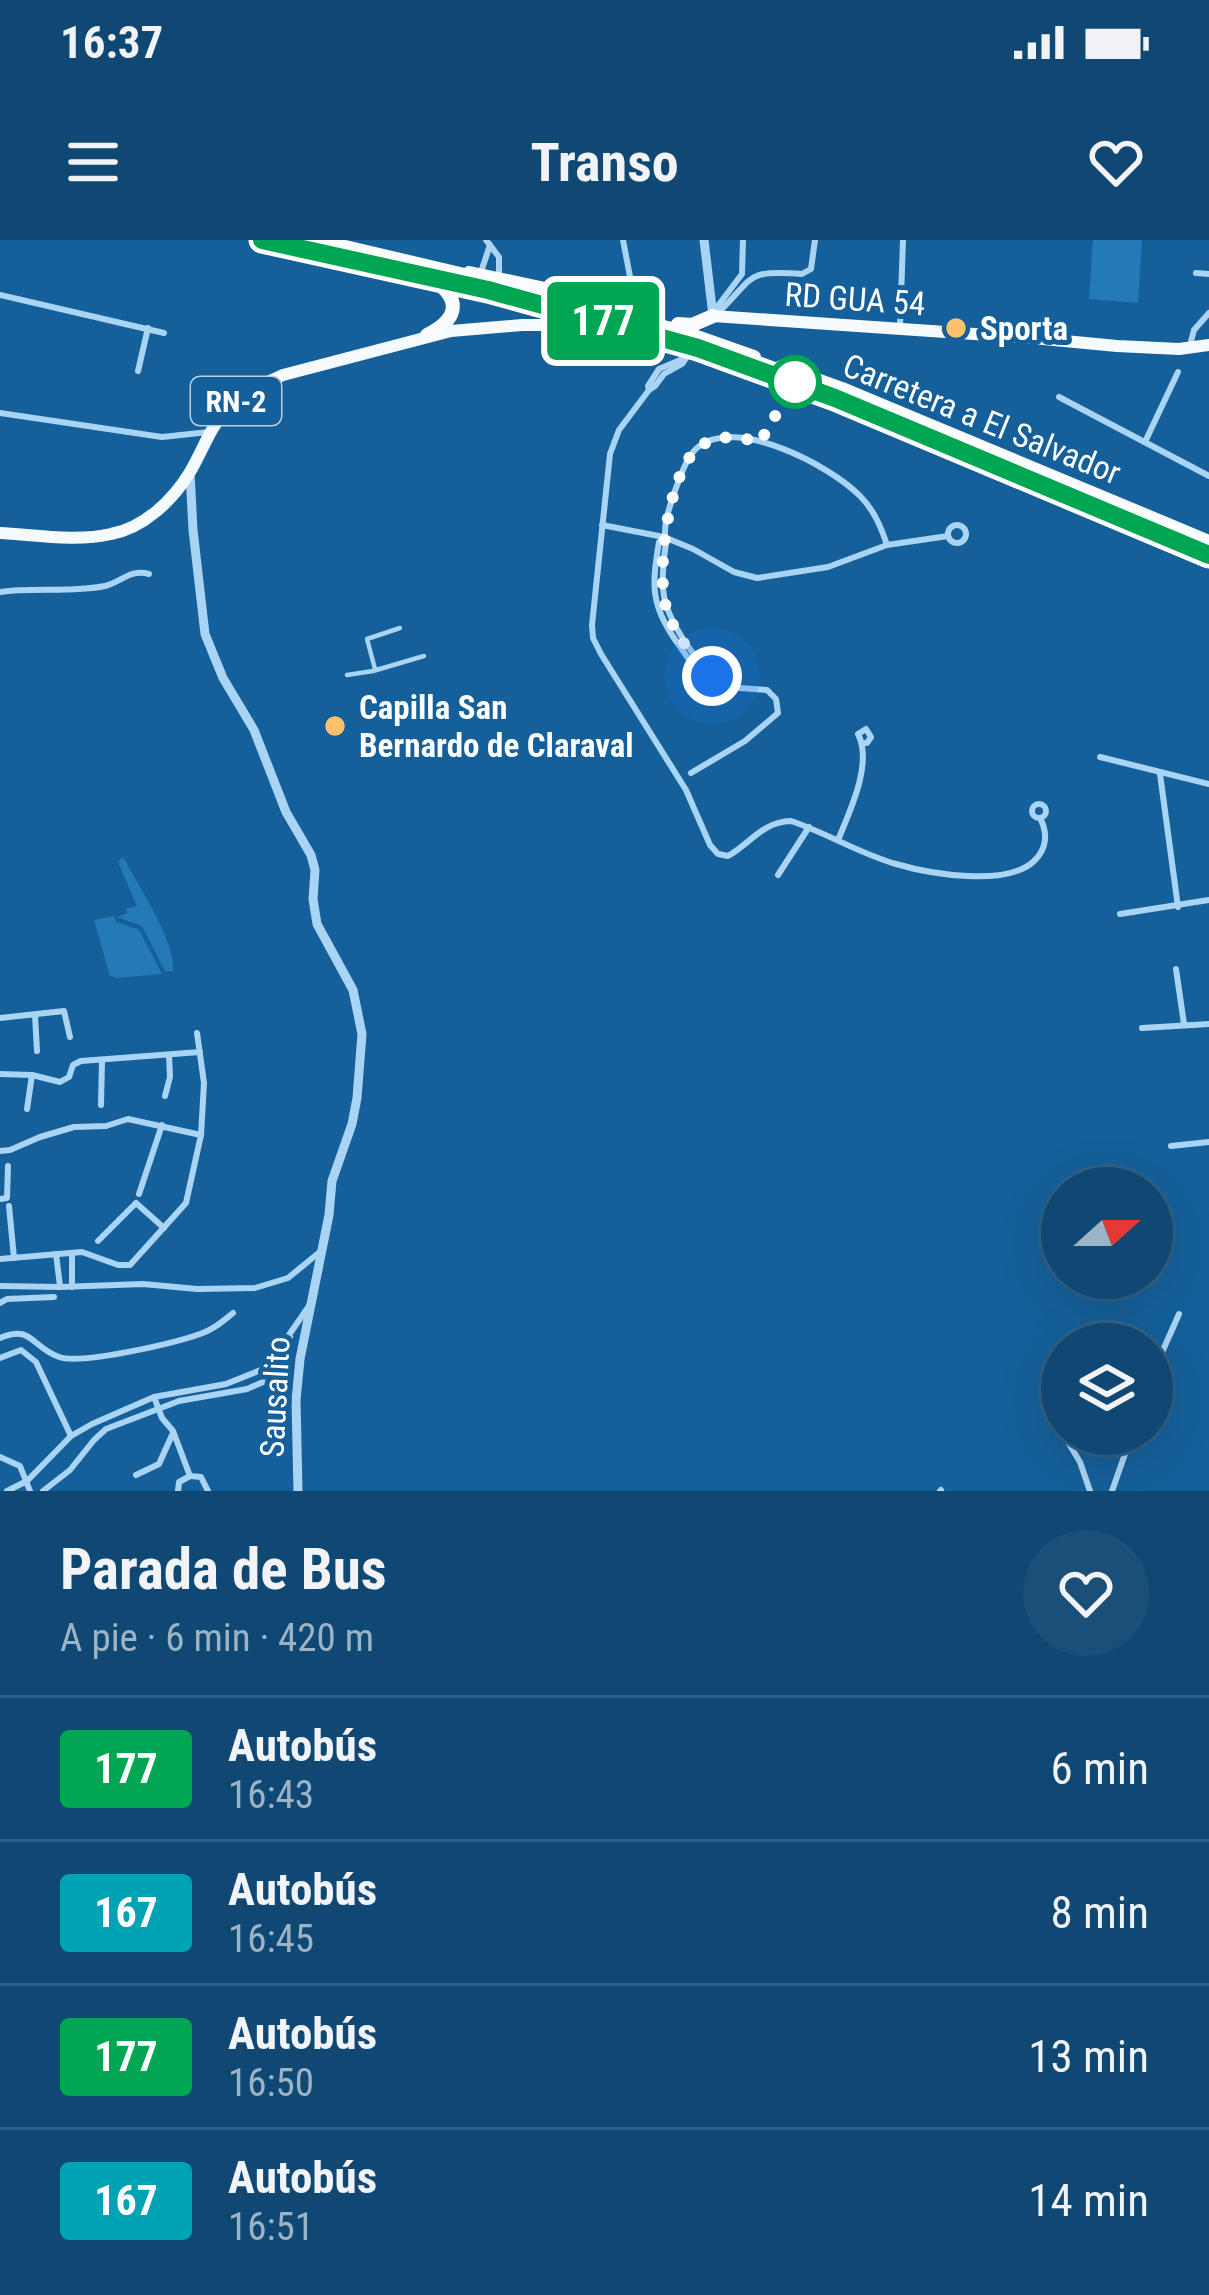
<!DOCTYPE html>
<html lang="es">
<meta charset="utf-8">
<style>
body{margin:0;font-family:"Roboto Condensed",sans-serif;background:#194f79;color:#f1f3f6;height:100vh;display:flex;flex-direction:column;font-size:45px;white-space:nowrap}
*{box-sizing:border-box;margin:0}
p{font-size:39px;color:#9cb2c5}
.icon{flex:none;width:66px;height:66px;fill:none;stroke:currentColor;stroke-width:2;stroke-linecap:round;stroke-linejoin:round}
.map{position:relative;height:1251px;overflow:hidden}
.details{display:flex;flex-direction:column;background:#104874;flex:1}
.details>*{flex:none}
.badge{padding:0 24px;border-radius:9px;font-size:42px;line-height:78px}
.needle{width:78px;rotate:69deg}
.controls{position:absolute;left:1041px;top:927px;display:grid;gap:24px}
.controls a{display:grid;place-items:center;width:132px;height:132px;border-radius:50%;background:#104874;box-shadow:0 12px 48px #0002,0 0 0 3px #306086;font-size:60px}
.you{position:absolute;width:60px;height:60px;margin:-30px;border:9px solid #fff;border-radius:50%;background:#1a73e8;box-shadow:0 0 0 18px #1a73e833}
.map>.badge{position:absolute;translate:-50% -50%;box-shadow:0 0 0 6px #fff}
.round{display:grid;place-items:center;flex:none;width:126px;height:126px;border-radius:63px;background:#194f79}
.headline{display:flex;align-items:center;justify-content:space-between;height:204px;padding:0 60px}
h1{font-size:57px;font-weight:700;line-height:90px}
ul{padding:0;list-style:none}
li{display:flex;align-items:center;gap:36px;height:144px;padding:0 60px;border-top:3px solid #306086}
li div{flex:1}
li b{display:block;font-size:45px}
li em{font-style:normal}
li .badge{min-width:132px;font-weight:700;text-align:center}
.status{display:flex;justify-content:space-between;align-items:center;height:84px;padding:0 60px;background:#104874;direction:ltr}
.status svg{height:33px;fill:currentColor}
header{display:flex;justify-content:space-between;align-items:center;height:156px;padding:0 60px;background:#104874;font-size:54px;font-weight:700}
.map>svg:first-child{display:block}
.green{fill:#2479b7}
.lines{fill:none;stroke-linecap:round;stroke-linejoin:round}
.pedestrian{stroke:#a9d4f3;stroke-width:4.5}
.minor{stroke:#a9d4f3;stroke-width:6}
.tertiary{stroke:#a9d4f3;stroke-width:9}
.primary{stroke:#f5faff;stroke-width:12}
.trunk{stroke:#fafcff;stroke-width:14}
.trunk-bridge{stroke:#fafcff;stroke-width:14}
.line-casing{stroke:#fff;stroke-width:27}
.line{stroke:#00a651;stroke-width:18}
.walk{stroke:#fff;stroke-width:12;stroke-dasharray:0 21.6}
.poi-dot{fill:#ffc16b;stroke:#15609a;stroke-width:4.5}
.stop-dot{fill:#fff;stroke:#00a651;stroke-width:6}
.labels{text-anchor:middle;dominant-baseline:central;stroke-width:10;stroke-linejoin:round;paint-order:stroke}
.shield{fill:#15609a;stroke:#b9cfe1;stroke-width:3}
.shield-label{font-size:30px;font-weight:bold;fill:#fff}
.street-label{font-size:33px;fill:#fff;stroke:#15609a}
.poi-label{font-size:33px;font-weight:bold;fill:#fff;stroke:#15609a;text-anchor:start}
</style>
<div class="status"><b>16:37</b><svg viewBox="0 0 49 12"><path d="M0 12V9h3v3zM5 12V6h3v6zM10 12V3h3v9zM15 12V0h3v12zM26 1h20v11H26zM47 4h2v5h-2z"/></svg></div>
<header><svg class="icon" aria-label="menu" viewBox="0 0 24 24"><path d="M4 6h16M4 12h16M4 18h16"/></svg>Transo<svg class="icon" aria-label="heart" viewBox="0 0 24 24"><path d="M12 20l-8-8c-3-5 5-10 8-4 3-6 11-1 8 4z"/></svg></header>
<div class="map">
<svg width="1209" height="1251" viewBox="0 0 1209 1251">
<rect width="100%" height="100%" fill="#15609a"/>
<g class="green">
<path d="M1093,0H1142L1138,63L1089,59Z"/>
<path d="M123,617C138,645 176,702 173,731H165L142,686L117,677L127,673L126,669L137,666L118,622Z"/>
<path d="M114,676L116,682L139,690L162,734L117,738L110,736L94,680Z"/>
</g>
<g class="lines">
<g class="pedestrian">
<path d="M375,429L367,399L400,388"/>
<path d="M347,435L373,431L424,416"/>
</g>
<g class="minor">
<path d="M486,0L499,17V36"/>
<path d="M623,0L637,73"/>
<path d="M1196,33L1209,34"/>
<path d="M480,35L490,5"/>
<path d="M0,55L164,93"/>
<path d="M714,71L742,34L743,0"/>
<path d="M718,73C756,36 744,30 802,34L811,29L815,0"/>
<path d="M900,86L903,0"/>
<path d="M1190,105L1194,90L1209,73"/>
<path d="M690,112L682,124L664,134L655,146L649,150L619,190L610,214L592,385L593,398L601,414L686,550L710,605L718,614L728,616C751,603 762,582 791,581C827,593 860,614 896,624C930,634 1007,647 1034,621C1047,609 1048,593 1040,578"/>
<path d="M138,131L148,88"/>
<path d="M649,150L648,146L659,129L685,118"/>
<path d="M1059,157L1209,236"/>
<path d="M0,173L162,197L209,192"/>
<path d="M1145,202L1178,132"/>
<path d="M602,285L664,297L693,309L734,332L757,338L828,327L887,305L948,296"/>
<circle cx="957" cy="294" r="9"/>
<path d="M664,297L659,302C652,344 650,364 676,401C685,414 695,426 700,442L705,445L710,442L711,436C702,427 695,416 687,405C661,366 659,350 666,303C662,285 670,266 676,248C681,235 687,216 698,207C736,176 831,226 860,256C874,270 881,287 887,305"/>
<path d="M0,352C34,347 71,353 105,346C123,341 130,329 149,334"/>
<path d="M1100,517L1209,544"/>
<path d="M691,533L745,501L778,473L776,459L767,450L725,447L710,442"/>
<path d="M1160,534L1178,667"/>
<circle cx="1039" cy="571" r="7"/>
<path d="M838,600C850,571 873,523 858,494L866,489L871,497L867,503H862"/>
<path d="M778,635L809,587"/>
<path d="M1120,674L1209,660"/>
<path d="M1176,729L1184,784"/>
<path d="M35,775L37,811"/>
<path d="M0,778L64,771L70,797"/>
<path d="M1142,788L1209,784"/>
<path d="M197,793L204,843L201,895"/>
<path d="M0,834L32,835L60,842L69,837L73,825L81,821L200,812"/>
<path d="M165,856L170,837L169,815"/>
<path d="M101,865L102,821"/>
<path d="M27,869L32,835"/>
<path d="M1171,906L1209,902"/>
<path d="M0,911L10,910L40,897L74,887L106,886L128,879L201,895L186,963L130,1025H118L82,1012L0,1019"/>
<path d="M139,954L162,885"/>
<path d="M0,959L7,958L8,926"/>
<path d="M9,966L14,1018"/>
<path d="M98,1001L136,963L164,988"/>
<path d="M56,1014L60,1046"/>
<path d="M0,1046L60,1047L143,1044L197,1049L255,1048L288,1038L321,1011"/>
<path d="M72,1047V1015"/>
<path d="M0,1063L7,1059L54,1057"/>
<path d="M0,1098C32,1084 31,1107 59,1117C81,1125 175,1103 200,1094C213,1090 223,1081 233,1073"/>
<path d="M0,1118L21,1110L36,1122L71,1196"/>
<path d="M1152,1135L1179,1074"/>
<path d="M154,1157L162,1178L173,1191L190,1236L201,1237L208,1251"/>
<path d="M1062,1165C1052,1176 1055,1181 1062,1192"/>
<path d="M1063,1194L1080,1222L1090,1251"/>
<path d="M0,1217L20,1226L30,1251"/>
<path d="M136,1235L159,1224L172,1195"/>
<path d="M7,1251L27,1241L71,1196L92,1184L154,1157L226,1144L266,1128L309,1066"/>
<path d="M43,1251L70,1230L94,1200L106,1189L179,1161L247,1149L270,1139L284,1122L290,1097"/>
<path d="M178,1251L179,1242L190,1236"/>
<path d="M940,1251L941,1250"/>
<path d="M1112,1251L1132,1194"/>
</g>
<g class="tertiary">
<path d="M704,0L713,76"/>
<path d="M190,233L193,290L205,394L223,438L254,490L286,572L311,615L315,630L313,659L317,684L353,750L362,794L357,858L352,884L332,941L329,975L300,1119L296,1160L298,1251"/>
</g>
<g class="primary">
<path d="M713,76L1033,98L1117,106L1179,109L1209,105"/>
<path d="M0,293C36,295 76,302 111,294C144,288 173,260 190,232C203,210 210,187 228,168C243,152 263,144 283,135L451,91L522,85H570"/>
</g>
<g class="trunk">
<path d="M262,0L488,50L698,108L835,158L1209,315"/>
<path d="M315,0L477,38"/>
<path d="M469,33L559,52"/>
<path d="M551,58L683,92L754,117"/>
<path d="M678,84L692,85L713,76"/>
<path d="M570,85L606,90"/>
<path d="M427,95C455,81 464,62 435,41"/>
<path d="M781,127L842,149L1209,302"/>
</g>
<g class="trunk-bridge">
<path d="M553,68L564,56"/>
<path d="M597,80L603,68"/>
</g>
</g>
<g class="lines">
<defs>
<path id="line" d="M262,0L488,50L698,108L835,158L1209,315"/>
</defs>
<use href="#line" class="line-casing"/>
<use href="#line" class="line"/>
<path class="walk" d="M712,436C694,420 672,390 666,367C656,331 668,233 698,208C716,193 740,197 760,202L795,142"/>
</g>
<g class="poi-dot">
<circle cx="956" cy="88" r="12"/>
<circle cx="335" cy="486" r="12"/>
</g>
<circle class="stop-dot" cx="795" cy="142" r="24"/>
<g class="labels">
<rect class="shield" x="191" y="137" width="90" height="48" rx="9"/>
<g class="shield-label">
<text x="236" y="161">RN-2</text>
</g>
<g class="street-label">
<text transform="translate(855 59) rotate(4)">RD GUA 54</text>
<text transform="translate(982 179) rotate(22)">Carretera a El Salvador</text>
<text transform="translate(275 1157) rotate(-87)">Sausalito</text>
</g>
<g class="poi-label">
<text x="980" y="88">Sporta</text>
<text x="359" y="467">Capilla San<tspan x="359" dy="38">Bernardo de Claraval</tspan></text>
</g>
</g>
</svg>
<div class="controls">
<a><svg class="needle" viewBox="-14 -14 28 28"><path d="M0-13l5 13h-10z" fill="#e53935"/><path d="M0 13l5-13h-10z" fill="#9cb2c5"/></svg></a>
<a><svg class="icon" aria-label="layers" viewBox="0 0 24 24"><path d="M12 4l9 5-9 5-9-5zM3 14l9 5 9-5"/></svg></a>
</div>
<div class="you" style="left:712px;top:436px"></div>
<b class="badge" style="left:603px;top:81px;background:#00a651;color:#fff">177</b>
</div>
<section class="details">
<div class="headline"><div><h1>Parada de Bus</h1><p>A pie · 6 min · 420 m</p></div><a class="round"><svg class="icon" aria-label="heart" viewBox="0 0 24 24"><path d="M12 20l-8-8c-3-5 5-10 8-4 3-6 11-1 8 4z"/></svg></a></div>
<ul>
<li><span class="badge" style="background:#00a651;color:#fff">177</span><div><b>Autobús</b><p>16:43</p></div><em>6 min</em></li>
<li><span class="badge" style="background:#00a3b4;color:#fff">167</span><div><b>Autobús</b><p>16:45</p></div><em>8 min</em></li>
<li><span class="badge" style="background:#00a651;color:#fff">177</span><div><b>Autobús</b><p>16:50</p></div><em>13 min</em></li>
<li><span class="badge" style="background:#00a3b4;color:#fff">167</span><div><b>Autobús</b><p>16:51</p></div><em>14 min</em></li>
</ul>
</section>
